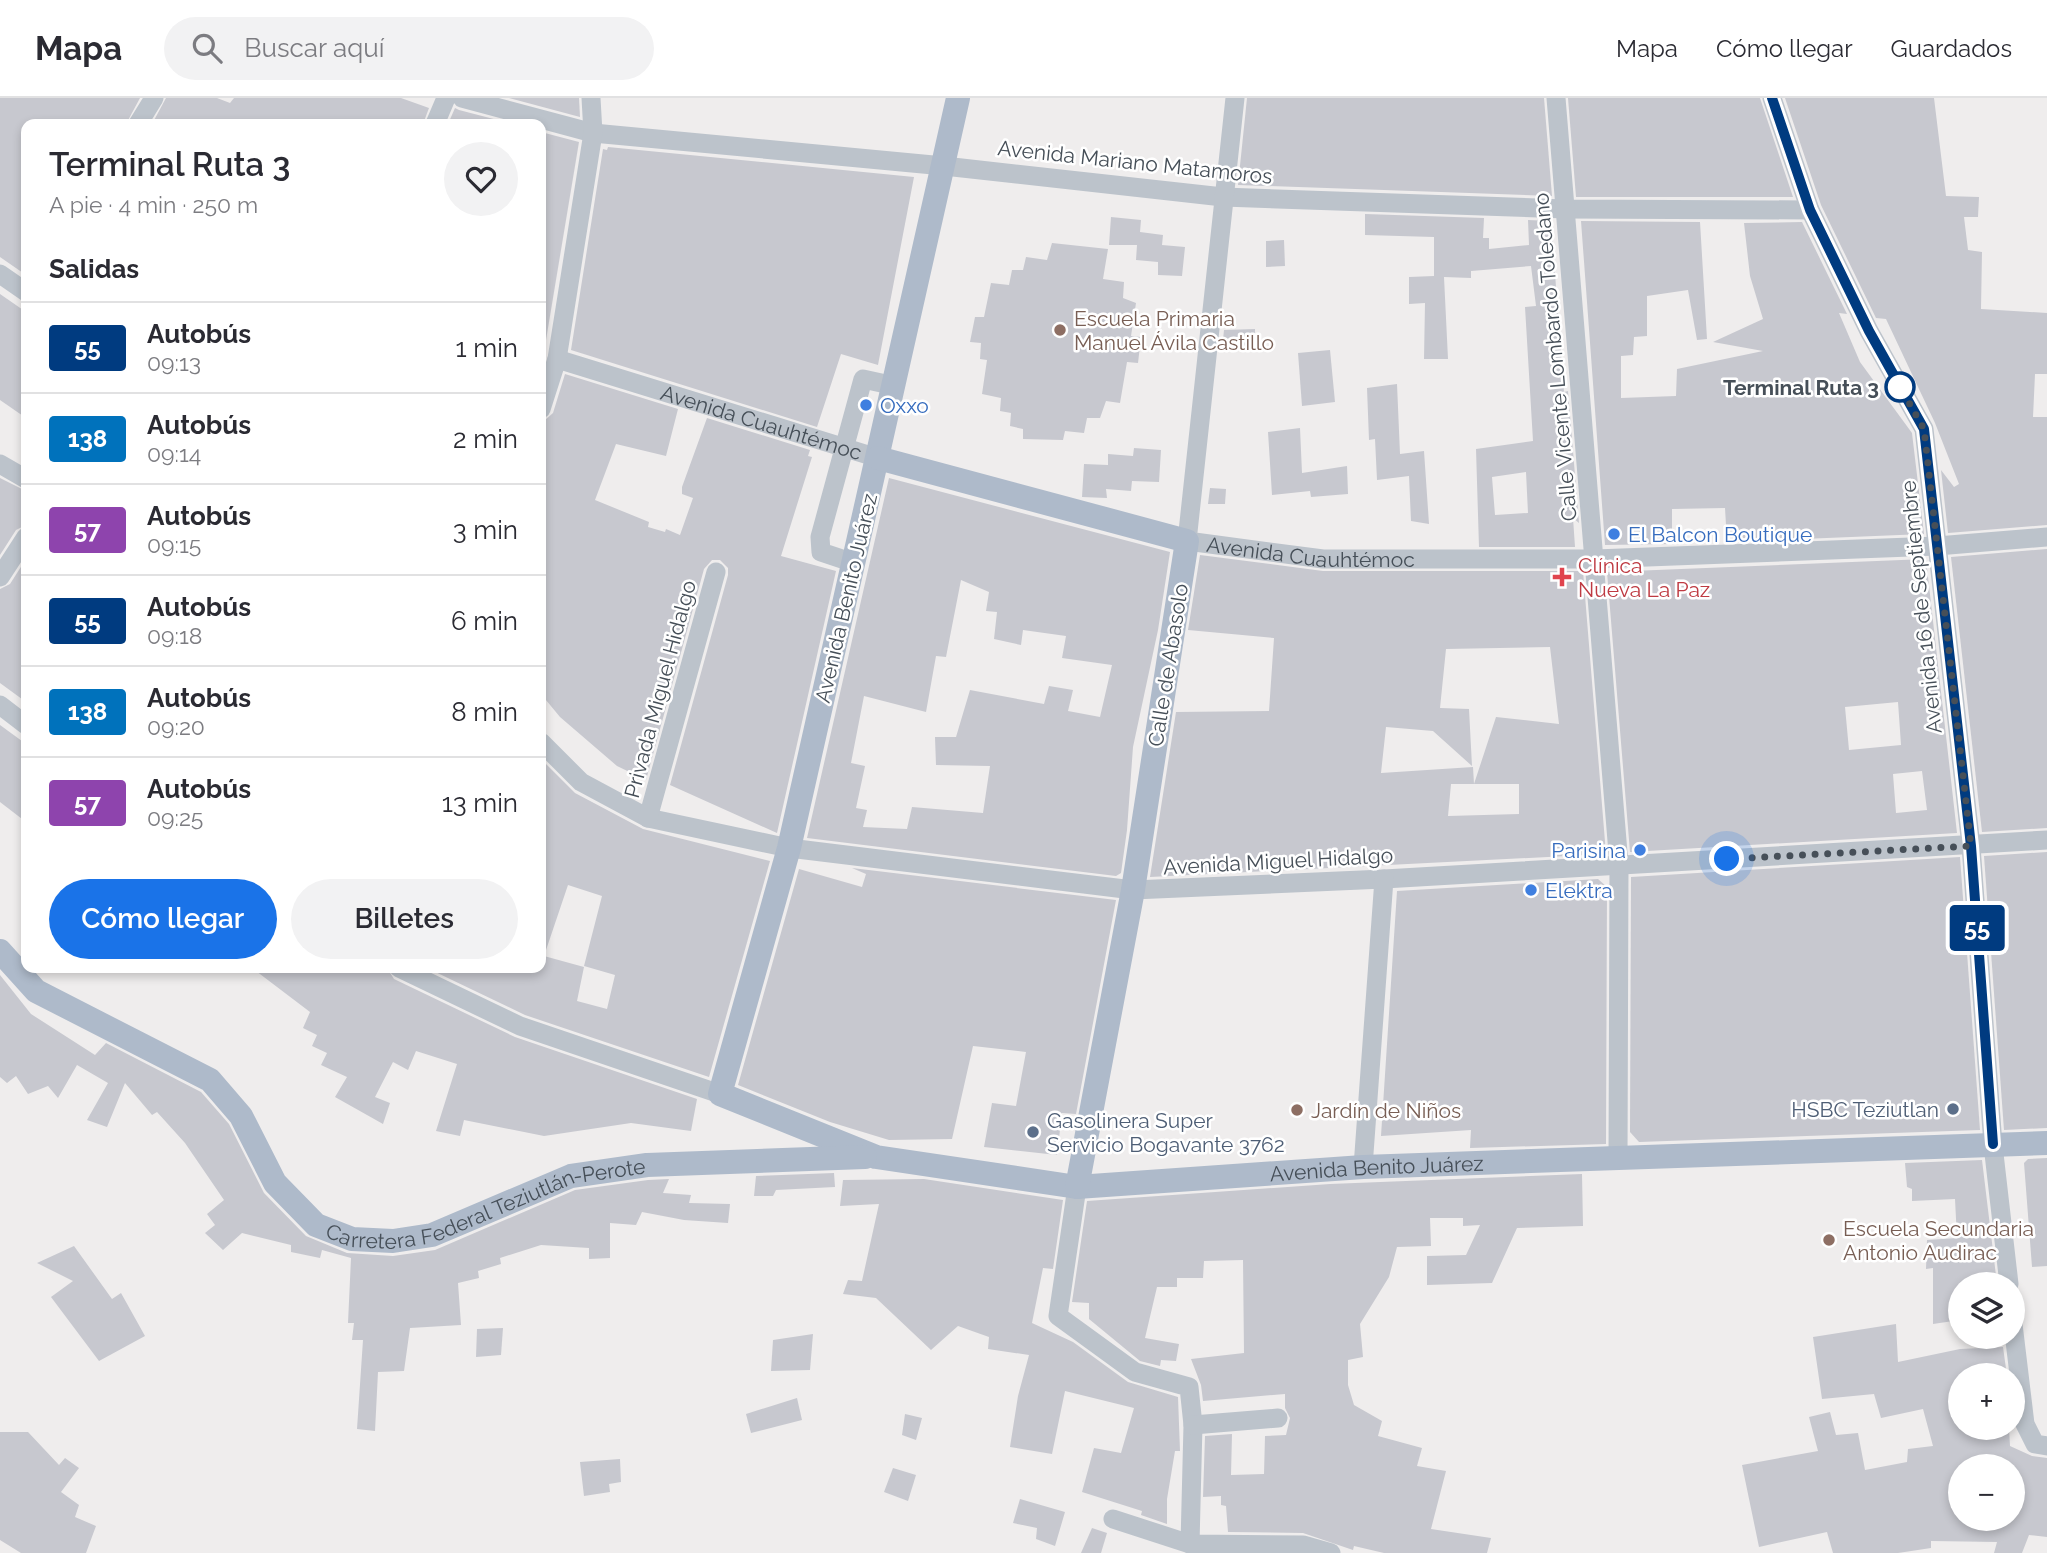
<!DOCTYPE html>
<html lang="es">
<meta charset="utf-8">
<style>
body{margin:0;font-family:Raleway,sans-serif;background:#f2f2f3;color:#2b2b33;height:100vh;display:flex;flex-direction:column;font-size:26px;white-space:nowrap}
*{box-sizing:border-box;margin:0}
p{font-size:23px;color:#7c7c81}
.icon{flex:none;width:38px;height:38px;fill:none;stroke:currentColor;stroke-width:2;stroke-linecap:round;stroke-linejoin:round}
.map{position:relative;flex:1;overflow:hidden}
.details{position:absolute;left:21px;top:21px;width:525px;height:854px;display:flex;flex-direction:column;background:#fff;border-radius:14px;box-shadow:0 4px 10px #0003}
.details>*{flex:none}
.badge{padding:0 14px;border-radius:5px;font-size:24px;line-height:46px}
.fabs{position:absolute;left:1948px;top:1174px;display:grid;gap:14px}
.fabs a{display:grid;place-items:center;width:77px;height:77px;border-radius:50%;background:#fff;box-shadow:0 4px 10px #0003;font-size:35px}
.you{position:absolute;width:35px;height:35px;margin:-18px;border:5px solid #fff;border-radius:50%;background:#1a73e8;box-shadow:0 0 0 10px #1a73e833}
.map>.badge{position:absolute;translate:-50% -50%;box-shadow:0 0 0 4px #fff}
h2{padding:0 28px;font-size:26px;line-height:63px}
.round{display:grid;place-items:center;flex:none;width:74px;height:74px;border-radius:37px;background:#f2f2f3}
.head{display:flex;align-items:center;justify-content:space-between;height:119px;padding:0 28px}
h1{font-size:33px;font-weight:600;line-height:52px}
.button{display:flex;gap:14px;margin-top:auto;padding:14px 28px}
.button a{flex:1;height:80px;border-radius:42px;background:#1a73e8;color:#fff;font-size:28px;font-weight:600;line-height:80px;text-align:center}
.button a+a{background:#f2f2f3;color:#2b2b33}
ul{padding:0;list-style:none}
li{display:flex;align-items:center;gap:21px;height:91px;padding:0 28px;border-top:2px solid #e1e1e2}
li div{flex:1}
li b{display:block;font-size:26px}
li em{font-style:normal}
li .badge{min-width:77px;font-weight:700;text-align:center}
header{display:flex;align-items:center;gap:42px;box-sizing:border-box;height:98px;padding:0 35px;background:#fff;border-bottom:2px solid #e1e1e2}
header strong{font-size:33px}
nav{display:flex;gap:38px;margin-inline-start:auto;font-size:24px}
.search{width:490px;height:63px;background:#f2f2f3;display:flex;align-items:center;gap:18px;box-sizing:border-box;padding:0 24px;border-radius:38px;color:#7c7c81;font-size:26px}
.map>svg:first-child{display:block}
.building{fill:#c7c8cf;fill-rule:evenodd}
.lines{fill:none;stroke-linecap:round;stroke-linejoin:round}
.minor{stroke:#bcc3cb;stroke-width:19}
.major{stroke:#aebaca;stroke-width:24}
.line-casing{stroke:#fff;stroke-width:16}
.line{stroke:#003b80;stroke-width:10}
.walk{stroke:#464f58;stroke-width:7;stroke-dasharray:0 12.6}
.education-dot{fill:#8d6e63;stroke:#fff;stroke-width:2.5}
.stop-dot{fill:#fff;stroke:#003b80;stroke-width:3.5}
.shop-dot{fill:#3f7fe0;stroke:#fff;stroke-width:2.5}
.health-dot{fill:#e0444e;stroke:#fff;stroke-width:2.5}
.service-dot{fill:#5c6f8a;stroke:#fff;stroke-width:2.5}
.labels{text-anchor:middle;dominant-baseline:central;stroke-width:5;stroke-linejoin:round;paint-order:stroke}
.street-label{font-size:21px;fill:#464f58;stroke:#fff}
.education-label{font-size:21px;fill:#785e54;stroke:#fff;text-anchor:start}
.stop-label{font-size:21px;font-weight:bold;fill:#464f58;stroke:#fff;text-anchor:end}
.shop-label{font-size:21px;fill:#366cbe;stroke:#fff;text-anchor:start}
.health-label{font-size:21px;fill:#be3a42;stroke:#fff;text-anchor:start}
.service-label{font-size:21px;fill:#4e5e75;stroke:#fff;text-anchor:end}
</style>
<header>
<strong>Mapa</strong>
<div class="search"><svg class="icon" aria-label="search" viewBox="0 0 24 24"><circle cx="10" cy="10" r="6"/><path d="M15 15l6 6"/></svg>Buscar aquí</div>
<nav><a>Mapa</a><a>Cómo llegar</a><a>Guardados</a></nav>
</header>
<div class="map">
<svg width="2047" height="1455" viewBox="0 0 2047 1455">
<rect width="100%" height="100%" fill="#efeded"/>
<g class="building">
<path d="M0,0H140L126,26H26V177L0,159Z"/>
<path d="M166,0H217L230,5L234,0H401L429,10L423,26H152Z"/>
<path d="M509,0H579L580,19Z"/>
<path d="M1247,0H1544L1552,98L1238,87Z"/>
<path d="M1568,0H1760L1793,99H1576Z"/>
<path d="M1785,0H1934L1946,98L1979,99L1978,119H1964L1968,152L1982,154L1981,211L2047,215V276H2035L2033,319H2047V427L1948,435L1941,372L1954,389L1959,386L1935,325L1886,221L1876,220L1821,107Z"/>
<path d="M455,10L459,12L513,26H448Z"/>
<path d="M541,34L579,44L541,272Z"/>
<path d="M608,49L914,79L878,267L841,256L817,329L571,252L603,51L607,52Z"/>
<path d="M1365,116L1484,120L1483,140H1489V151L1529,147L1528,122L1551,123L1564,294L1568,293L1579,425L1573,420L1575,449H1479L1476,351L1533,343L1525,209L1536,208L1531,168L1471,173V180L1444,179L1448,261H1424L1425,205L1409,206V179L1434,178V139L1365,137ZM1526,374L1528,415L1495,417L1492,379Z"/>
<path d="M1111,119L1141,122L1140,134L1163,137L1162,147L1185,149L1182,178L1158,177V164L1136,162L1137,147H1109Z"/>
<path d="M1581,123L1700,124L1707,241L1697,242L1688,192L1647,198V238L1634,239L1633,257L1621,258V300L1676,298L1677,271L1763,253L1713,244L1763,221L1750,178L1744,125L1802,124L1847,216L1839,215L1860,264L1912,335L1924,436L1727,444L1725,410L1672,411V446L1605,447Z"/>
<path d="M1284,142L1285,168L1266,169V143Z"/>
<path d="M1052,145L1108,151L1103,181L1124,184L1123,200L1136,205L1131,238L1141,239L1138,265L1127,264L1120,305L1106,303L1100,320H1087L1084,335L1065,333L1063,342L1023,341V331L1010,328L1011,315L1000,313L1001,300L982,296L987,262L980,261L981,245L970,244L975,219H984L991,185L1009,187L1012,172H1023L1026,159L1047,162Z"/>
<path d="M0,196L26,214V320L0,302Z"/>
<path d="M1255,231V251L1222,252L1224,232Z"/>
<path d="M1330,252L1335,304L1302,308L1298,255Z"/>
<path d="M565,276L678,311L666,358L616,346L595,402L649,424L648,429L665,434L666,431L680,437L693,400L682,396V389L707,320L810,352L808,358L812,359L781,458L836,473L777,735L670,687L728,477V470L720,462H712L704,471L646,682L617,668L560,619L541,596V334L544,323L553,315Z"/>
<path d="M1397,286L1400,356L1424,353L1429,426L1411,423L1409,378L1377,382L1375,341L1369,342L1367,290Z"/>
<path d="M1300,330L1302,375L1347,368L1348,396L1311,399L1310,393L1272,397L1268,334Z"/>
<path d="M1134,350L1161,352L1159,384L1132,383L1131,393L1106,391L1107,400L1082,399L1084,366L1108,367V356L1133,358Z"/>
<path d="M0,380L26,393V427L16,432L0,457Z"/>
<path d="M889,380L1170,454L1158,532L1133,649L1127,732L1121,775L1116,778L807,740ZM961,482L989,494L986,513L997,514L994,541L1021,547L1023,532L1066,538L1062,560L1112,567L1100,619L1068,613L1073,592L1049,588L1044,606L970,592L956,639H935L936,667L990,668L983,715L912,709L907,731L863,729L867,712L856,710L865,668L851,665L864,598L926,614L936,558L946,559Z"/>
<path d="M1210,390L1226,391L1225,406H1208Z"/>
<path d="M2047,451V730L1982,734L1951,459Z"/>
<path d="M1200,457L1323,473H1583L1606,756L1150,779L1176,614L1269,613L1274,540L1188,532ZM1550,549L1559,626L1496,619L1474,686L1473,669L1381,675L1386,629L1433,633L1472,668L1469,611L1440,610L1446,551ZM1451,686H1519V716L1448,718Z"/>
<path d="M26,461V604L0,585V491L10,486Z"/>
<path d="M1926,461L1957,735L1630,754L1607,474ZM1898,604L1901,647L1849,652L1845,609ZM1922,673L1927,712L1896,715L1893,676Z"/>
<path d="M0,627L26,646V724L0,704Z"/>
<path d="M541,661L575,695L643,731L770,763L709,979L525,917L427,870H541ZM568,787L602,798L584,868L615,877L607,911L577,903L584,869L544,858Z"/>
<path d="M2047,754V1030L2004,1032L1984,758Z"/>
<path d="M1960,759L1980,1032L1639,1044L1630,1034L1631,779Z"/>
<path d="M852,770L1116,802L1076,1016L1062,1015L1057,1057L984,1049L992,1005L1016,1008L1026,954L973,948L952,1041L889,1042L830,1024L738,987L799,771L862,789L866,776Z"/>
<path d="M1598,781L1607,789L1606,1046L1470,1050L1471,1032L1381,1038L1397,793Z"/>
<path d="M252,870H387L394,881L515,939L697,1001L691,1033L631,1025L544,1038L464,1022L460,1038L436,1033L457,966L416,953L408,972L393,964L375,999L390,1005L383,1026L335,999L347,979L321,967L327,955L312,948L317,937L303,930L310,914Z"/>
<path d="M0,877L31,916L95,957L106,945L201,994L229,1026L264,1095L306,1138L347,1155L393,1158L435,1152L575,1092L648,1082L669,1081L663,1095L691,1097L689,1105L730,1106L728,1125L684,1122L642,1114L636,1127L610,1125V1160L589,1161V1150L541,1147L500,1160L501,1166L478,1173L479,1180L458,1185L461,1227L410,1230L404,1273L378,1274L375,1333L357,1331L363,1242H352L354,1225H348L351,1160L322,1152L320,1160L291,1154V1147L242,1135L223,1152L205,1135L215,1127L207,1116L224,1102L185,1045L157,1014L152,1017L125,985L107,1029L87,1022L108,985L77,967L58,1000L48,988L28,996L16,978L7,985L0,979Z"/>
<path d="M2047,1060V1168L2032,1169L2024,1065L2028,1061Z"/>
<path d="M1982,1062L1997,1186H1960V1222L1933,1226V1170L1926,1171L1927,1142L1957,1140L1955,1101L1912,1103V1091L1907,1089L1905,1065Z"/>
<path d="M834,1075L835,1089L776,1092L773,1098H754L756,1078Z"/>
<path d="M1582,1076L1583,1128L1517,1130L1492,1185L1427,1187V1158L1466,1157L1480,1127L1463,1128V1120H1430L1431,1148L1397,1149L1389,1179L1360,1226L1363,1259L1348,1262V1287L1354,1307L1382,1323L1378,1338L1422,1350L1417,1368L1446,1373L1431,1431L1491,1440L1487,1455H1384L1354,1448L1353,1452L1303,1435L1228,1434L1226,1408L1221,1407V1398L1203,1399L1205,1338L1232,1336L1231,1377L1264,1376L1265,1338L1286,1337L1290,1320L1285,1310V1296L1203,1303L1201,1287L1191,1261L1244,1255L1243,1162L1204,1163L1203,1180H1177V1189H1157L1145,1240L1179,1246L1176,1263L1161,1262L1160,1268L1140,1263L1089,1221V1205L1072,1204L1087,1103L1330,1086Z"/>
<path d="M924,1081L1063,1102L1053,1171L1043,1170L1032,1225L1073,1244L1128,1284L1178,1299L1180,1353H1175L1167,1401V1426L1141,1417L1142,1413L1082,1394L1094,1350L1121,1355L1134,1310L1065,1293L1052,1356L1010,1349L1018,1298L1029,1257L988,1251L989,1239L958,1228L931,1252L876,1200L843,1196L848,1182L862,1183L879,1106L840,1108L843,1082Z"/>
<path d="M74,1148L112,1201L121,1195L145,1238L99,1263L51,1199L73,1183L37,1165Z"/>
<path d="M1896,1226L1898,1264L1960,1251L2003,1249L2007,1278H1960V1330H2009L2010,1348L2032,1358L2047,1360V1439L2029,1437L2022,1455H1994L1997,1444L1931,1443V1450L1898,1455H1833L1827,1434L1759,1449L1742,1367L1818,1353L1809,1319L1830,1314L1836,1337L1858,1335L1865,1372L1907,1364L1908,1351L1933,1348L1923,1311L1881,1320L1874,1296L1822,1301L1813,1239ZM1960,1368H2012V1421H1960Z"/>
<path d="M503,1230L501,1257L476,1259L477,1231Z"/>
<path d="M813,1236L810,1272L771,1273L773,1242Z"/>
<path d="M797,1300L802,1322L751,1335L746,1316Z"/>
<path d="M905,1316L922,1320L916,1342L902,1337Z"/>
<path d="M0,1334H28L59,1367L65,1360L79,1370L61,1394L79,1407L75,1419L96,1428L86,1455H21L0,1442Z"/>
<path d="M620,1361L621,1384L609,1386L610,1394L584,1398L580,1364Z"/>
<path d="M893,1370L916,1377L908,1403L884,1394Z"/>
<path d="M1020,1401L1065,1414L1055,1448L1036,1441L1037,1430L1013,1425Z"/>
<path d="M1092,1430L1107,1435L1101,1455H1081Z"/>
</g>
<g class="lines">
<g class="minor">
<path d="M462,0L593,35L944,68L1223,99L1566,111L1810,112"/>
<path id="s1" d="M1235,0L1187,443L1323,461H1595L1937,448L2047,439"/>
<path d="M1556,0L1619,767L1618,1060"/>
<path d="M1772,0L1810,112L1869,233L1924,331L1971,748L1993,1047L2009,1186"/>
<path d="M138,26L154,0"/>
<path d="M435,26L446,0"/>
<path d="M0,176L26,194"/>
<path id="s2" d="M557,261L878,360"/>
<path d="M541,311L557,261L593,35L591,0"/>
<path d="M0,366L26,381"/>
<path d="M854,465L821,454L820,439L863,281L895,288"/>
<path d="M0,479L26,439"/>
<path d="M0,607L26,627"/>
<path d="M541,644L581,684L648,720L789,750L1133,792L1384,781L2047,742"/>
<path d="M648,720L716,474"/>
<path d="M399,870L520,928L720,996"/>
<path d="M1363,1069L1384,781"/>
<path d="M1077,1089L1058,1218L1135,1274L1189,1289L1193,1327L1190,1446"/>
<path d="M2012,1218L2025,1326L2035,1346L2047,1348"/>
<path d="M1193,1327L1278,1320"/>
<path d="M1113,1421L1190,1446L1303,1447L1331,1455"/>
</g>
<g class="major">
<path id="s3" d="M958,0L789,750L720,996L876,1059L1077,1089L1363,1069L2047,1045"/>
<path d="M878,360L1187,443L1133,792L1077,1089"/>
<path id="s4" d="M0,853L36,893L210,982L241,1018L275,1085L316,1127L352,1141L393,1143L432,1137L571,1078L647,1067L865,1059"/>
</g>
</g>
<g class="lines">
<defs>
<path id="line" d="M1772,0L1810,112L1869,233L1924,331L1971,748L1993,1046"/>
</defs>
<use href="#line" class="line-casing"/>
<use href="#line" class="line"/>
<path class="walk" d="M1727,761L1971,748L1924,331L1900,289"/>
</g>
<g class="education-dot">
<circle cx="1060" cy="232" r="7"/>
<circle cx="1297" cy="1012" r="7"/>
<circle cx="1829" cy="1142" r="7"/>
</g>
<circle class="stop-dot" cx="1900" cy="289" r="14"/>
<g class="shop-dot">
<circle cx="866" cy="307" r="7"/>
<circle cx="1614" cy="436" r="7"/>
<circle cx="1640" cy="752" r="7"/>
<circle cx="1531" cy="792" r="7"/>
</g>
<path class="health-dot" d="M1558.5 468.5h7v7h7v7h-7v7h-7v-7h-7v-7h7z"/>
<g class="service-dot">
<circle cx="1953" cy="1011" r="7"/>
<circle cx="1033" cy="1034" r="7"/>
</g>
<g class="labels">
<g class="street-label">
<text transform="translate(1135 64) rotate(6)">Avenida Mariano Matamoros</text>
<text transform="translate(1555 259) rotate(-95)">Calle Vicente Lombardo Toledano</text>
<text stroke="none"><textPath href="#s2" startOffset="214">Avenida Cuauhtémoc</textPath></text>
<text stroke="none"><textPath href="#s1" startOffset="570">Avenida Cuauhtémoc</textPath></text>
<text transform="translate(846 500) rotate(-77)">Avenida Benito Juárez</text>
<text transform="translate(1921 509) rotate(-96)">Avenida 16 de Septiembre</text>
<text transform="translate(1168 567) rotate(-81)">Calle de Abasolo</text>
<text transform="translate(660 591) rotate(-75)">Privada Miguel Hidalgo</text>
<text transform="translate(1278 763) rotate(-3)">Avenida Miguel Hidalgo</text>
<text stroke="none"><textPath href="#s3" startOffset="1696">Avenida Benito Juárez</textPath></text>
<text stroke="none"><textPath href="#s4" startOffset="609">Carretera Federal Teziutlán-Perote</textPath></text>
</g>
<g class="education-label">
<text x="1074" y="220">Escuela Primaria<tspan x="1074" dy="24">Manuel Ávila Castillo</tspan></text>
<text x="1311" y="1012">Jardín de Niños</text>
<text x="1843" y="1130">Escuela Secundaria<tspan x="1843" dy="24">Antonio Audirac</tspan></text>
</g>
<g class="stop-label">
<text x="1879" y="289">Terminal Ruta 3</text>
</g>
<g class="shop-label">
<text x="880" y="307">Oxxo</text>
<text x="1628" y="436">El Balcon Boutique</text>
<text x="1626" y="752" text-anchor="end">Parisina</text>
<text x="1545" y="792">Elektra</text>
</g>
<g class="health-label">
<text x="1578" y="467">Clínica<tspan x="1578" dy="24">Nueva La Paz</tspan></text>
</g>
<g class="service-label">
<text x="1939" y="1011">HSBC Teziutlan</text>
<text x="1047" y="1022" text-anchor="start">Gasolinera Super<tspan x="1047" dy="24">Servicio Bogavante 3762</tspan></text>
</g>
</g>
</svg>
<div class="fabs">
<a><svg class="icon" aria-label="layers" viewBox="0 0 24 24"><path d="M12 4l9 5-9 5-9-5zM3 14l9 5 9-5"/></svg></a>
<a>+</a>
<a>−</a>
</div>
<div class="you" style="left:1727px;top:761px"></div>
<b class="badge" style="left:1977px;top:830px;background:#003b80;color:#fff">55</b>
<section class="details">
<div class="head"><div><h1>Terminal Ruta 3</h1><p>A pie · 4 min · 250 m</p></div><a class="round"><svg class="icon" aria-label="heart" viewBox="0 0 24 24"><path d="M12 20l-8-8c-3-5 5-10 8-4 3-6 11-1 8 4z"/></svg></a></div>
<h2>Salidas</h2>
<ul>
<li><span class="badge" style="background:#003b80;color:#fff">55</span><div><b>Autobús</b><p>09:13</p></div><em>1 min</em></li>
<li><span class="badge" style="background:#0072bc;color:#fff">138</span><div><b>Autobús</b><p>09:14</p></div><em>2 min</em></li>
<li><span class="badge" style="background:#8e44ad;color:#fff">57</span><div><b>Autobús</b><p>09:15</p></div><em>3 min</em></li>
<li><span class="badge" style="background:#003b80;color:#fff">55</span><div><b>Autobús</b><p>09:18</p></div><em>6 min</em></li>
<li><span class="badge" style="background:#0072bc;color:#fff">138</span><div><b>Autobús</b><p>09:20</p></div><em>8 min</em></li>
<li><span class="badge" style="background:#8e44ad;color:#fff">57</span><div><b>Autobús</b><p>09:25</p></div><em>13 min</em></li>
</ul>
<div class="button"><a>Cómo llegar</a><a>Billetes</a></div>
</section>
</div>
